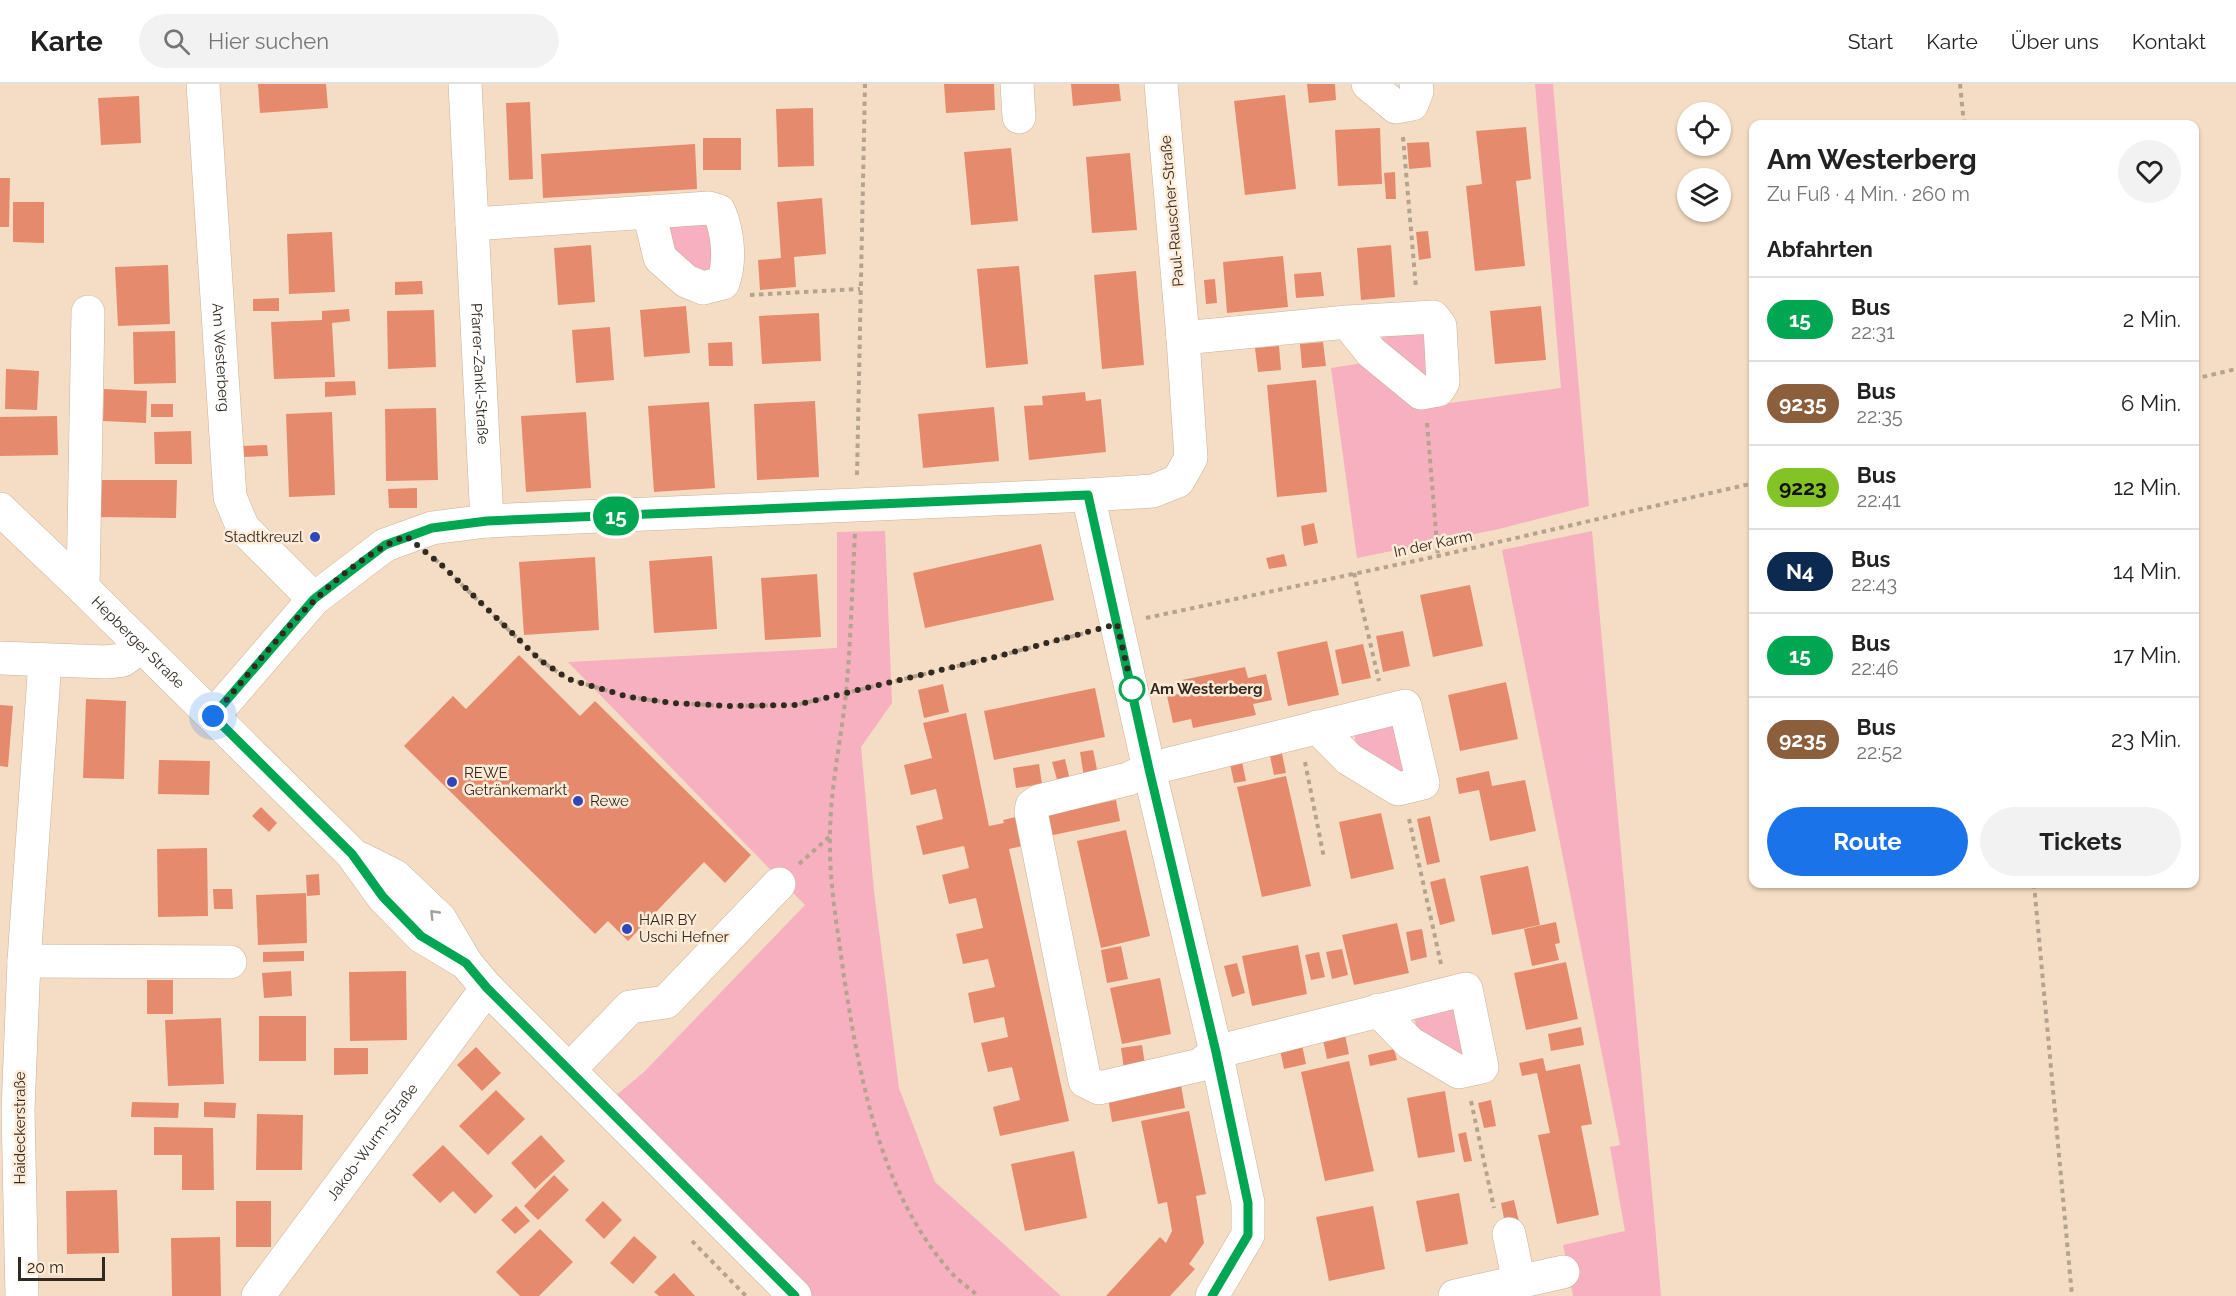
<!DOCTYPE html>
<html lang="de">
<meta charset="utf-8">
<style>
body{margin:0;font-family:Raleway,sans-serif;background:#f2f2f2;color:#222;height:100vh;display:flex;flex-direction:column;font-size:22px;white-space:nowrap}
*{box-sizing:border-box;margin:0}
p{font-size:20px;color:#767676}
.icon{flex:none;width:33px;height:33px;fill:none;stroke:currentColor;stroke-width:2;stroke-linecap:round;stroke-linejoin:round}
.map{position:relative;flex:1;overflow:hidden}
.sheet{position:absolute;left:1749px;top:36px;width:450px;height:768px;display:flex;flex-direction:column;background:#fff;border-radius:12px;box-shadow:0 2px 4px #0004}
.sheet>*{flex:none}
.badge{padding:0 12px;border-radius:20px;font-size:21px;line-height:39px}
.tools{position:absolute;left:1677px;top:18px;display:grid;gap:12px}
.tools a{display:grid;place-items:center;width:54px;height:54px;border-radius:50%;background:#fff;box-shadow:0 2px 4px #0004;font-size:30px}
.scale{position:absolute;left:18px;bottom:15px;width:87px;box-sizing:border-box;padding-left:6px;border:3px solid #322920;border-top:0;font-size:16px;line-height:21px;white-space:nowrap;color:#322920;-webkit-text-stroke:4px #fdebd7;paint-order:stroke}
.you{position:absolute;width:30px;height:30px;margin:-15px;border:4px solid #fff;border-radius:50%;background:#1a73e8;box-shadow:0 0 0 9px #1a73e833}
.map>.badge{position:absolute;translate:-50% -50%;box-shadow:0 0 0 3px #fff}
h2{padding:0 18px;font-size:22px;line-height:54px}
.round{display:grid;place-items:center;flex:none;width:63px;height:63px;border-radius:32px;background:#f2f2f2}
.headline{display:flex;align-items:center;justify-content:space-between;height:102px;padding:0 18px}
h1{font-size:28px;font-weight:700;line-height:45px}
.primary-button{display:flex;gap:12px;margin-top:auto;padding:12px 18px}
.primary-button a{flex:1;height:69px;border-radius:36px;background:#1a73e8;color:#fff;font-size:24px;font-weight:700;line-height:69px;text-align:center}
.primary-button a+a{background:#f2f2f2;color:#222}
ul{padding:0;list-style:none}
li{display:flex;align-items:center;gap:18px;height:84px;padding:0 18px;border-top:2px solid #e0e0e0}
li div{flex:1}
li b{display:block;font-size:22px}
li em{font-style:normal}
li .badge{min-width:66px;font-weight:700;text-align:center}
header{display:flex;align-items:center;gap:36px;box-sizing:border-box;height:84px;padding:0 30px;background:#fff;border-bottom:2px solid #e0e0e0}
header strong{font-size:28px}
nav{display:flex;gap:33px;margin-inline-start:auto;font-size:21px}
.search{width:420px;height:54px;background:#f2f2f2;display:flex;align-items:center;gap:15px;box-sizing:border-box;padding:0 21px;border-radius:33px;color:#767676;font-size:22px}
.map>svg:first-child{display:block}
.green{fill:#f6b0bf}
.building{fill:#e68a6e}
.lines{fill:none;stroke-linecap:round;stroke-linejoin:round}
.minor-casing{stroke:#c8b29a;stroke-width:34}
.path{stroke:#b6a38f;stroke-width:4;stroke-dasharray:4.5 4.5;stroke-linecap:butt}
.minor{stroke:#fff;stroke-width:33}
.oneway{stroke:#a39f9b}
.line-casing{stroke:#fff;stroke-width:14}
.line{stroke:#00a651;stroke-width:9}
.walk{stroke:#322920;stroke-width:6;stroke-dasharray:0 10.8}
.poi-dot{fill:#2f48b9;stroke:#fdebd7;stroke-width:2}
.stop-dot{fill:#fff;stroke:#00a651;stroke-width:3}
.labels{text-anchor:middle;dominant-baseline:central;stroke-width:5;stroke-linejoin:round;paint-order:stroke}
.street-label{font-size:15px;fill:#322920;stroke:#fdebd7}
.poi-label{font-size:15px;fill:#322920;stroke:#fdebd7;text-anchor:start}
.stop-label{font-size:15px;font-weight:bold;fill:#322920;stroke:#fdebd7;text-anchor:start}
</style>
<header>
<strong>Karte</strong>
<div class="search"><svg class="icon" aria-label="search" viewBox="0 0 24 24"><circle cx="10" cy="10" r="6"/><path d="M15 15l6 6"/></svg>Hier suchen</div>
<nav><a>Start</a><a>Karte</a><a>Über uns</a><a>Kontakt</a></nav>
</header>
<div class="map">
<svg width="2236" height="1212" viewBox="0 0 2236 1212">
<rect width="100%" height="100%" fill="#f4ddc4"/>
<g class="green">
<path d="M1535,0H1553L1589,422L1499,445L1357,474L1331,284L1363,279L1420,323L1561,304Z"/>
<path d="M711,140L713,189L698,190L667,161L666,142Z"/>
<path d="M1426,247L1430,298L1384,273L1382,250Z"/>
<path d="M885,447L892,619L861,663L874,807L899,1004L935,1098L1061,1212H812L613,1014L644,988L805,821L568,578L837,564V448Z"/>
<path d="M1592,447L1655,1141L1661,1212H1573L1563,1161L1625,1147L1610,1063L1620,1061L1502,466Z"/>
<path d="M1396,640L1407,691L1358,672L1354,649Z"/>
<path d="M1457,923L1468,973L1419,954L1414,932Z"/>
</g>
<g class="building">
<path d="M258,0H326L328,24L260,29Z"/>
<path d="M944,0H994L995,26L946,29Z"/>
<path d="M1071,0H1119L1121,17L1073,22Z"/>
<path d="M1307,0H1335L1336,16L1309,19Z"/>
<path d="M1285,11L1296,105L1245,111L1234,17Z"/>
<path d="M139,12L141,59L101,61L98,14Z"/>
<path d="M530,18L533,95L509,96L506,19Z"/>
<path d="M813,24L814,82L778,83L776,25Z"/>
<path d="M1526,43L1531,95L1516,97L1525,182L1475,187L1466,102L1482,100L1476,47Z"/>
<path d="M1380,44L1382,100L1338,102L1335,46Z"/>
<rect x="703" y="54" width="38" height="32"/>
<path d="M1429,58L1431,83L1409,85L1407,59Z"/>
<path d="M695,60L697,105L543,114L541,70Z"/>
<path d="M1011,64L1018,137L971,141L964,68Z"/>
<path d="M1130,69L1137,146L1092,149L1086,73Z"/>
<path d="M1395,88L1396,115H1386L1384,89Z"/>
<path d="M0,94H10L9,143H0Z"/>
<path d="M822,114L826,170L794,173L796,203L760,206L758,176L781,174L777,118Z"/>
<path d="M13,118H44V159L13,158Z"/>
<path d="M1428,147L1431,174L1419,176L1416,148Z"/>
<path d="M332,148L335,208L289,210L287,150Z"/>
<path d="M591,161L595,218L558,221L554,164Z"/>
<path d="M1391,161L1395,213L1361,216L1357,164Z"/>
<path d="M1283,172L1288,223L1227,229L1223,178Z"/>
<path d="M168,181L170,240L118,242L115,183Z"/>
<path d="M1019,182L1028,280L986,284L977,185Z"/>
<path d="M1136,187L1144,281L1102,285L1094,191Z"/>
<path d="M1321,188L1324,212L1296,214L1294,190Z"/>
<path d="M1215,195L1217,219L1206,220L1204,196Z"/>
<path d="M422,197L423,210L395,211V198Z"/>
<path d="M279,214V227H253V215Z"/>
<path d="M686,222L690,269L644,273L640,226Z"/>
<path d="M1541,222L1546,276L1495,280L1490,227Z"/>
<path d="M349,225L350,237L332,239L335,293L274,295L271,238L322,236V227Z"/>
<path d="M434,226L436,283L388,285L387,227Z"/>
<path d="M819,229L821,277L762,280L759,232Z"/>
<path d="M610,243L614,296L576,299L572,246Z"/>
<path d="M175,247L176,299L134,300L133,248Z"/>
<path d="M732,258L733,282H709L708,259Z"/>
<path d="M1323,258L1326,282L1302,284L1300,260Z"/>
<path d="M1279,262L1281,286L1258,288L1255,264Z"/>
<path d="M6,285L39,287L37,326L5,325Z"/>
<path d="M1316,296L1327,408L1277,413L1267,301Z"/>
<path d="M355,297L356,311L325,313V298Z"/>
<path d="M104,305L147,307L146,339L103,337Z"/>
<path d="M1085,308L1086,317L1101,315L1106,368L1029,376L1024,322L1043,321L1042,312Z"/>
<path d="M815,317L819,393L757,396L754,320Z"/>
<path d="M709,318L715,404L654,408L648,322Z"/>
<rect x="151" y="320" width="22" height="13"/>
<path d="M994,323L999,377L923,384L918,330Z"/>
<path d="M436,324L438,396L386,397L385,325Z"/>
<path d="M332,328L335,411L289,413L286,330Z"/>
<path d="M586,328L591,404L526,408L521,332Z"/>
<path d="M57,332L58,371L0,372V333Z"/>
<path d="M191,347L192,380H155L154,348Z"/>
<path d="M267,361L268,372L242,373L241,362Z"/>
<path d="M98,396H177L176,434L97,433Z"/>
<path d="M417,404V424H389L388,405Z"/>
<path d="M1314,439L1318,459L1304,462L1301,442Z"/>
<path d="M1041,460L1054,516L925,544L913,489Z"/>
<path d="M1284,470L1287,482L1269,485L1266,474Z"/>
<path d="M712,472L717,545L654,549L649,477Z"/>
<path d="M595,473L599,546L524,551L519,478Z"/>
<path d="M817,490L821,553L765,556L761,494Z"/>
<path d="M1470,501L1483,562L1433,573L1420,511Z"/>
<path d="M1403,547L1410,582L1383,588L1376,552Z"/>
<path d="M1327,557L1339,611L1288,622L1277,568Z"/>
<path d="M1363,560L1371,594L1342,600L1335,566Z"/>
<path d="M519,571L580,632L595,617L751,771L725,799L704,778L628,857L608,837L595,850L404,662L453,612L466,625Z"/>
<path d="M1245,583L1248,594L1266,590L1272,616L1253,620L1256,631L1193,644L1191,635L1173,639L1167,612L1185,609L1182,596Z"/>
<path d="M1506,598L1518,655L1460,667L1448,611Z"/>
<path d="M943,600L949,628L924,634L918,606Z"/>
<path d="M1095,604L1105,653L994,676L984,627Z"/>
<path d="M86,615L126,617L124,695L83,694Z"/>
<path d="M0,621L13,622L8,683L0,682Z"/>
<path d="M966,629L989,742L1004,739L1003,736L1016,733L1022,762L1009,765L1069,1037L1000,1052L993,1023L1020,1016L1012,983L988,988L981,959L1008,953L1004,933L974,939L968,909L995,903L988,875L963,880L956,850L983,844L976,814L949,820L942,791L969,784L964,762L923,771L916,742L943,735L936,705L911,711L904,681L932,674L923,639Z"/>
<path d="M1281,665L1286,689L1274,691L1269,667Z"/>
<path d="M1093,666L1098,690L1084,693L1080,668Z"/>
<path d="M1241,673L1246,697L1234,699L1229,675Z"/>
<path d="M1065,675L1070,696L1058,699L1052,678Z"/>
<path d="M159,676L210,677L209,711L158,710Z"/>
<path d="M1039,680L1042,700L1016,704L1013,684Z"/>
<path d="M1489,687L1492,702L1525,696L1536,747L1490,757L1479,706L1459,710L1456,694Z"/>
<path d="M1286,692L1311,802L1262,813L1237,703Z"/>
<path d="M1116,716L1120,737L1039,754L1035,732Z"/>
<path d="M261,723L277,739L269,748L252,732Z"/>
<path d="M1381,729L1394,785L1351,795L1339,738Z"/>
<path d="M1430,732L1440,778L1427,781L1417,735Z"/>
<path d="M1126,746L1150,852L1101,864L1077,757Z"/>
<path d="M207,764L208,832L158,833L157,765Z"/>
<path d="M1528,782L1540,841L1492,851L1480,792Z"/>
<path d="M319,790L320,811L307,812L306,791Z"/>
<path d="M1445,794L1455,837L1440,841L1430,798Z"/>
<path d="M213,805H232L233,825H214Z"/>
<path d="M306,809L307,859L258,861L256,811Z"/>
<path d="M1556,838L1560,859L1555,860L1559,876L1532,882L1524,845Z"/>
<path d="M1397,839L1409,889L1354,901L1342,851Z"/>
<path d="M1422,845L1427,873L1411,877L1406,848Z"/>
<path d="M1298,861L1307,910L1252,922L1242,872Z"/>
<path d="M1121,862L1128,895L1107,899L1101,866Z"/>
<path d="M1342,865L1348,891L1332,895L1326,868Z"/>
<path d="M304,867V877L263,878V868Z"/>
<path d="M1319,868L1325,893L1311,896L1305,871Z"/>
<path d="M1566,878L1578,935L1526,946L1514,889Z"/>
<path d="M1237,879L1245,909L1232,913L1224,882Z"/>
<path d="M291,887L292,912L264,914L262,889Z"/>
<path d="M406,887L407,956L350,957L349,888Z"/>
<path d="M1160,894L1171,950L1122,960L1110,904Z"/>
<rect x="147" y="896" width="26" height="34"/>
<rect x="259" y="932" width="47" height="45"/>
<path d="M221,934L224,1000L168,1002L165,936Z"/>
<path d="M1581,943L1584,961L1551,967L1548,950Z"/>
<path d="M1344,946L1349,970L1327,975L1322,951Z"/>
<path d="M1301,956L1306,980L1284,985L1279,961Z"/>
<path d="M1142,961L1145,981L1124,985L1121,964Z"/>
<path d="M476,963L501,989L482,1007L457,981Z"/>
<path d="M334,964H368V990L334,991Z"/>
<path d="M1394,965L1397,976L1370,982L1368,971Z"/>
<path d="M1543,974L1546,987L1580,980L1592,1040L1581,1042L1599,1131L1557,1140L1538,1051L1550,1049L1537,989L1522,992L1519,979Z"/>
<path d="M1349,977L1374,1087L1325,1097L1301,988Z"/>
<path d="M1181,1001L1185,1024L1112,1038L1108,1014Z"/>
<path d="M496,1006L525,1035L488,1071L459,1042Z"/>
<path d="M1445,1007L1455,1068L1418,1074L1407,1014Z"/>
<path d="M1491,1016L1496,1042L1484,1044L1478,1019Z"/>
<path d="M132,1018L179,1019L178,1034L131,1033Z"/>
<path d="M204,1018L236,1019L235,1034L204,1033Z"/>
<path d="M1189,1027L1206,1110L1196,1112L1204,1159L1189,1180L1195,1185L1170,1212H1106L1160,1153L1166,1159L1172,1147L1167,1118L1158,1120L1141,1037Z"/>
<path d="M257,1030L303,1031L302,1086H256Z"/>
<path d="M154,1043L213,1044L214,1106H182V1071H154Z"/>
<path d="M1466,1048L1472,1077L1464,1078L1458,1050Z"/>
<path d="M541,1051L565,1077L535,1105L511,1079Z"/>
<path d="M443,1061L493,1112L475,1130L453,1107L440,1119L412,1091Z"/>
<path d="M1074,1067L1087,1134L1025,1147L1011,1080Z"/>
<path d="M554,1091L569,1106L538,1136L524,1122Z"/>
<path d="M117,1106L119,1169L67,1170L66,1107Z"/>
<path d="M1459,1109L1468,1160L1426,1168L1416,1117Z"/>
<path d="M1514,1116L1520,1142L1506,1145L1501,1119Z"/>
<rect x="236" y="1117" width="35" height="46"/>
<path d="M603,1117L622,1136L604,1155L585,1136Z"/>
<path d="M516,1122L530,1137L515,1150L501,1136Z"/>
<path d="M1373,1122L1385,1185L1329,1197L1316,1133Z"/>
<path d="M540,1145L573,1178L539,1212H520L496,1188Z"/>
<path d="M634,1152L657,1173L633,1200L610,1179Z"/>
<path d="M220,1153L221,1212H172L171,1154Z"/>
<path d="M674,1189L695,1212H659L654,1208Z"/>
</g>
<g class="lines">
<defs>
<g id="minor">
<path id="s1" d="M203,0L230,413L243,444L314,515"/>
<path id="s2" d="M465,0L487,437"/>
<path d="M1017,0L1019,33"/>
<path d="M1368,0L1396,23L1412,20L1417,7L1416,0"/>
<path d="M472,140L709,124L719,127C728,149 731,176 723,199L703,204L686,197L660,174L649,128"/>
<path d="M1183,254L1347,238L1433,233L1440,242L1443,298L1438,306L1421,309L1371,268L1347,238"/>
<path d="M1088,411L1149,685L1216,968L1248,1119V1151L1212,1212"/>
<path id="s3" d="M0,425L83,504L352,770L383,813L421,852L466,879"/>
<path d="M83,504L88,228"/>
<path d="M0,574L106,578L123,576L141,562"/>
<path d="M213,632L314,515L385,461L432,444L487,437L1088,411L1153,407L1178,397L1191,374L1183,254L1161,0"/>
<path d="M1317,643L1349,675L1398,705L1423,699L1405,622L1149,685L1128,695L1039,717L1032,722L1031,728L1085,997L1099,1004L1200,981L1216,968L1466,905L1482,983L1459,988L1410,959L1378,926"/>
<path d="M361,775L395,792L440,835L466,879L487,904L795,1212"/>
<path d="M24,877L230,878"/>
<path d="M569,986L630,923L666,918L779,800"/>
<path d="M1509,1150L1519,1198"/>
<path d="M22,1212L18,1026L24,877L45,577"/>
<path id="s4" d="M258,1212L487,904"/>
<path d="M1455,1212L1563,1188"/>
</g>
</defs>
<use href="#minor" class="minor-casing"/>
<g class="path">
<path d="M1960,0L1964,40"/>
<path d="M1403,53L1416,204"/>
<path d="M750,211L860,205"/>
<path d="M2194,295L2236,285"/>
<path d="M1427,339L1438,472"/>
<path d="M857,391L865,0"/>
<path d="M855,450C852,503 851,556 846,609C841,657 830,705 830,753C829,801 838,847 844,893C860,995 879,1104 948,1185C956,1195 968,1203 978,1212"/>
<path d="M435,475L540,576L568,595L629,613L673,619L730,622L796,621L995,573L1089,548"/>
<path d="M1354,489L1379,597"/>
<path d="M1146,534L1438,472L1754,399"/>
<path d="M1305,678L1324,774"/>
<path d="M1409,735L1441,880"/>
<path d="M799,780L829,753"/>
<path d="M2034,800L2072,1212"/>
<path d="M1471,1017L1494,1124"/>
<path d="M692,1157L746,1212"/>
</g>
<use href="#minor" class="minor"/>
</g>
<defs><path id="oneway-chevron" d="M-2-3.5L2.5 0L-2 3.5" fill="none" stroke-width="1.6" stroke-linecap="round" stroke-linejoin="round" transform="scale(1.5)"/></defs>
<use class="oneway" href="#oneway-chevron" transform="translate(434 830) rotate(-134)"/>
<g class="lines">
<defs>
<path id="line" d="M795,1212L487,904L466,879L421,852L383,813L352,770L213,632L314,515L385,461L432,444L487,437L1088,411L1149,685L1216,968L1248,1119V1151L1212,1212"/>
</defs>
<use href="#line" class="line-casing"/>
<use href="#line" class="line"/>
<path class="walk" d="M213,632C267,569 328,484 406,452L444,483L540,576L568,595L629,613L673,619L730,622L796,621L995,573L1117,540L1132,605"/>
</g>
<g class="poi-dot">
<circle cx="315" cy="453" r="6"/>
<circle cx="452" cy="698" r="6"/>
<circle cx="578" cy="717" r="6"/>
<circle cx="627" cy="845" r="6"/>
</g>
<circle class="stop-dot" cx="1132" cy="605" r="12"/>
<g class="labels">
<g class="street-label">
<text transform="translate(1172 127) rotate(-95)">Paul-Rauscher-Straße</text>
<text stroke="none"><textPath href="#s1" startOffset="274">Am Westerberg</textPath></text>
<text stroke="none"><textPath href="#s2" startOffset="290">Pfarrer-Zankl-Straße</textPath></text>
<text transform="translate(1433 460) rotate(-12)">In der Karm</text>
<text stroke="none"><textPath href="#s3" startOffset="192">Hepberger Straße</textPath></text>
<text transform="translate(20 1044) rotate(-90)">Haideckerstraße</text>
<text stroke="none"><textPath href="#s4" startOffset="192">Jakob-Wurm-Straße</textPath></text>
</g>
<g class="poi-label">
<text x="303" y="453" text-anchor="end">Stadtkreuzl</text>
<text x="464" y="689">REWE<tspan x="464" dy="17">Getränkemarkt</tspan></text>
<text x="590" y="717">Rewe</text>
<text x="639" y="836">HAIR BY<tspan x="639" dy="17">Uschi Hefner</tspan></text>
</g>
<g class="stop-label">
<text x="1150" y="605">Am Westerberg</text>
</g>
</g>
</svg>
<div class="tools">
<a><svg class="icon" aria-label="locate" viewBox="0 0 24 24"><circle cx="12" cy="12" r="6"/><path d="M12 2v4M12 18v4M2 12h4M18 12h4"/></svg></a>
<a><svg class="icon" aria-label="layers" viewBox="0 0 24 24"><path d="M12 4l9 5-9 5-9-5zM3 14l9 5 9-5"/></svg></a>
</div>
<div class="scale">20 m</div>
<div class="you" style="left:213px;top:632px"></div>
<b class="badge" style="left:616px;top:432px;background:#00a651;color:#fff">15</b>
<section class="sheet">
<div class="headline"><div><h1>Am Westerberg</h1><p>Zu Fuß · 4 Min. · 260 m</p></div><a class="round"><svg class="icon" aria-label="heart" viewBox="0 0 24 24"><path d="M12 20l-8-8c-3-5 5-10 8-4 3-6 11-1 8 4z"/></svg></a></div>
<h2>Abfahrten</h2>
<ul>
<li><span class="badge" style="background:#00a651;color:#fff">15</span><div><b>Bus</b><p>22:31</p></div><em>2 Min.</em></li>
<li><span class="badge" style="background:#8b5e3c;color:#fff">9235</span><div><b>Bus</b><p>22:35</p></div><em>6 Min.</em></li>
<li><span class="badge" style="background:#84c326;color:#111">9223</span><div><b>Bus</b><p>22:41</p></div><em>12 Min.</em></li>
<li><span class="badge" style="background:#0c294f;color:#fff">N4</span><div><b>Bus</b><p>22:43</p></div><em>14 Min.</em></li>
<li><span class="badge" style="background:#00a651;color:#fff">15</span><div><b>Bus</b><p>22:46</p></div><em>17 Min.</em></li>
<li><span class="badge" style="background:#8b5e3c;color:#fff">9235</span><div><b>Bus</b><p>22:52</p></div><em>23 Min.</em></li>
</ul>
<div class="primary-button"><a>Route</a><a>Tickets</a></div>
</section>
</div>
